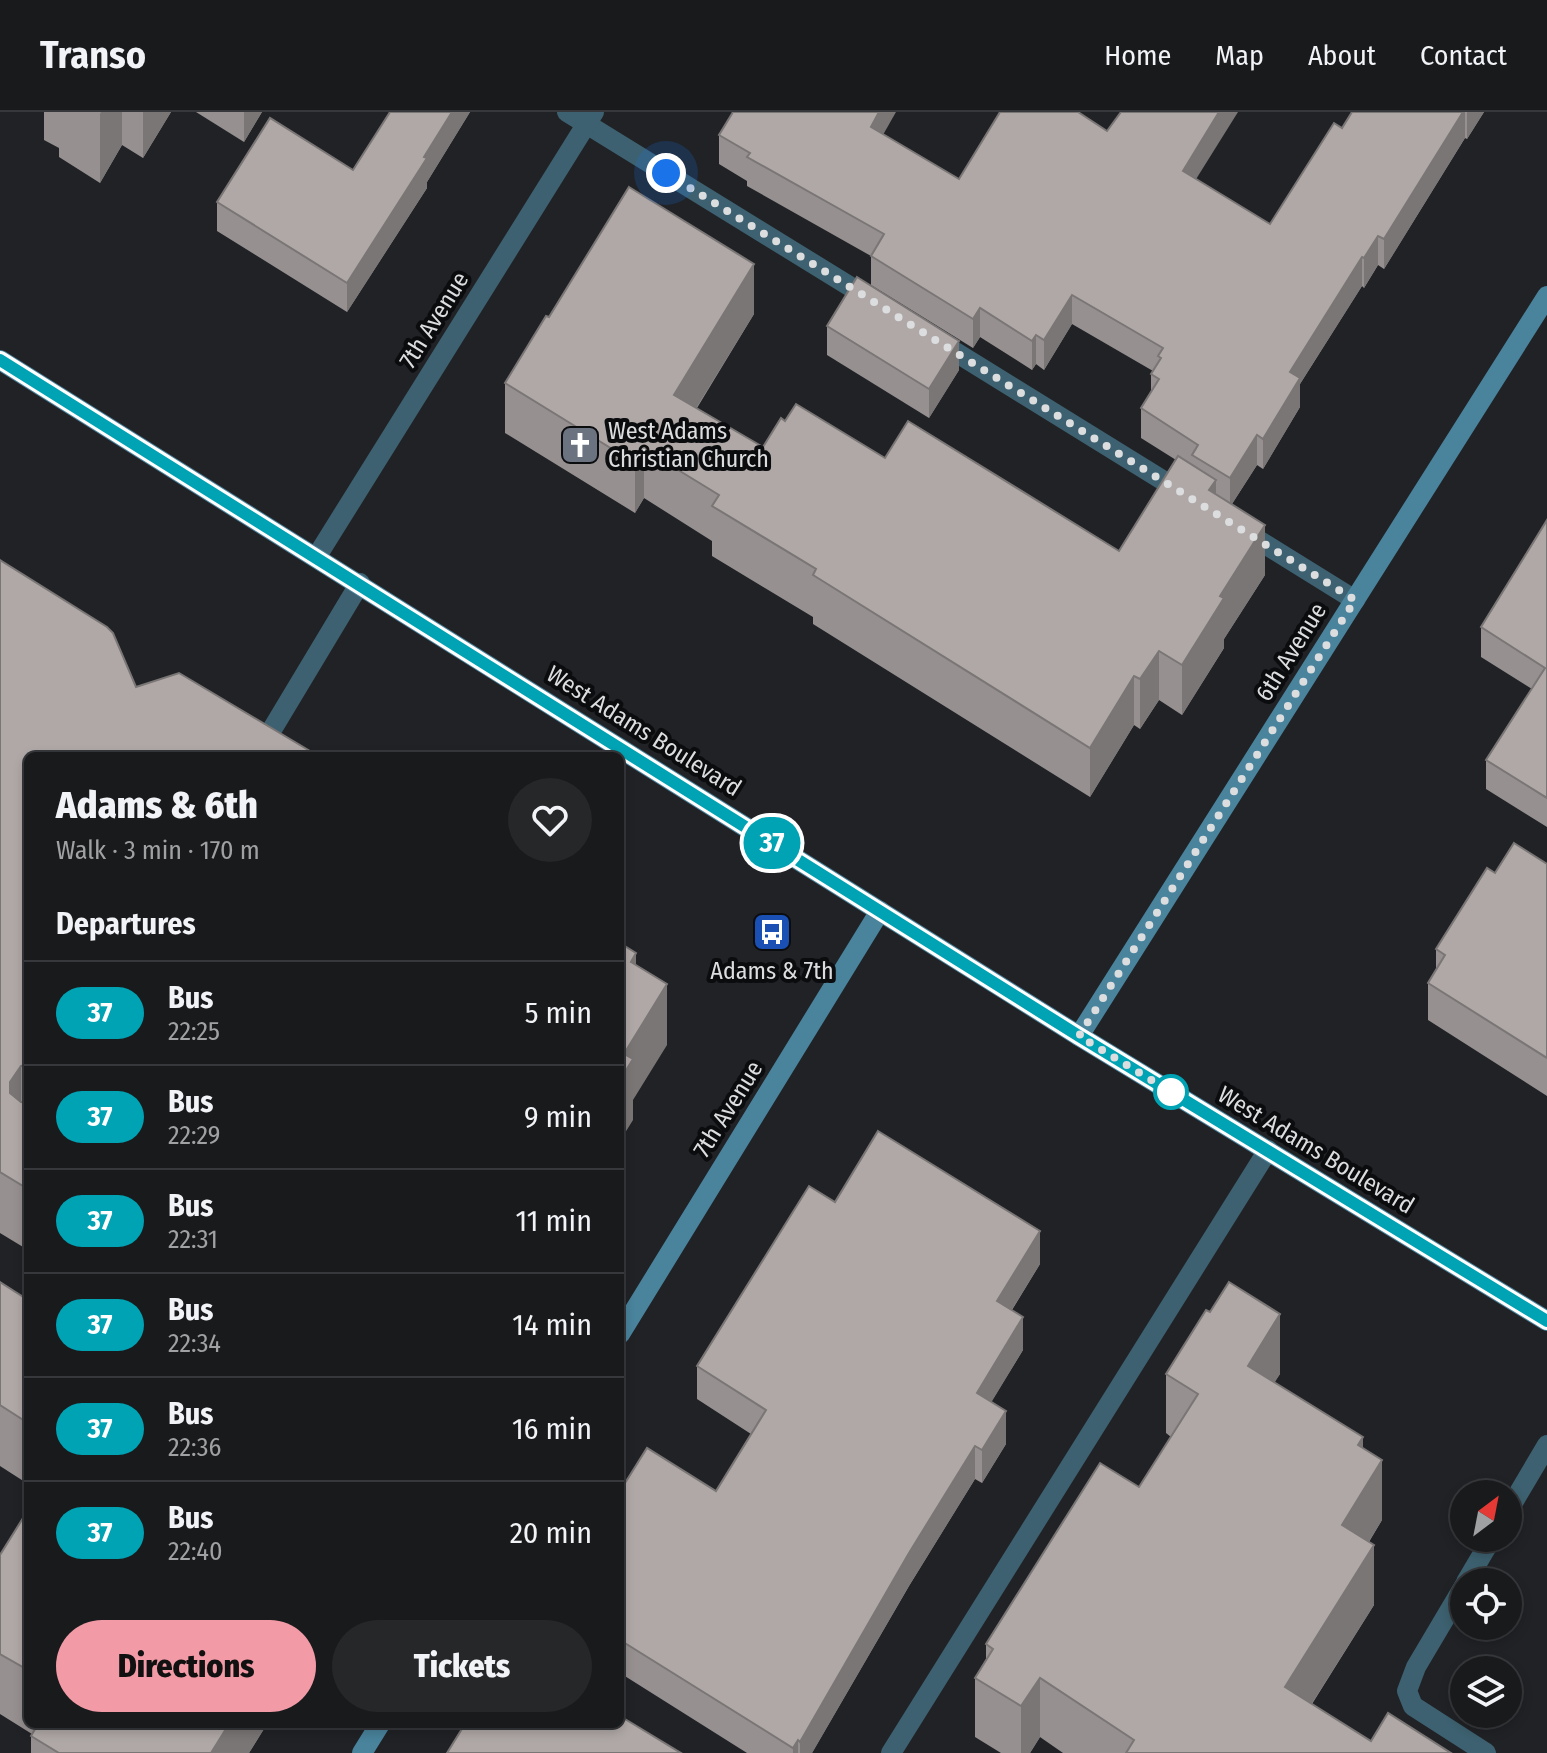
<!DOCTYPE html>
<meta charset="utf-8">
<style>
body{margin:0;font-family:"Fira Sans Condensed",sans-serif;background:#252729;color:#f1f3f6;height:100vh;display:flex;flex-direction:column;font-size:30px;white-space:nowrap}
*{box-sizing:border-box;margin:0}
p{font-size:26px;color:#9fa1a3}
.icon{flex:none;width:44px;height:44px;fill:none;stroke:currentColor;stroke-width:2;stroke-linecap:round;stroke-linejoin:round}
.map{position:relative;flex:1;overflow:hidden}
.drawer{position:absolute;left:24px;top:640px;width:600px;height:976px;display:flex;flex-direction:column;background:#181a1c;border-radius:12px;box-shadow:0 4px 12px #0003,0 0 0 2px #36383b}
.drawer>*{flex:none}
.badge{padding:0 16px;border-radius:26px;font-size:28px;line-height:52px}
.needle{width:52px;rotate:32deg}
.controls{position:absolute;left:1450px;top:1368px;display:grid;gap:16px}
.controls a{display:grid;place-items:center;width:72px;height:72px;border-radius:50%;background:#181a1c;box-shadow:0 4px 12px #0003,0 0 0 2px #36383b;font-size:40px}
.you{position:absolute;width:40px;height:40px;margin:-20px;border:6px solid #fff;border-radius:50%;background:#1a73e8;box-shadow:0 0 0 12px #1a73e833}
.map>.badge{position:absolute;translate:-50% -50%;box-shadow:0 0 0 4px #fff}
h2{padding:0 32px;font-size:30px;line-height:72px}
.round{display:grid;place-items:center;flex:none;width:84px;height:84px;border-radius:42px;background:#252729}
.head{display:flex;align-items:center;justify-content:space-between;height:136px;padding:0 32px}
h1{font-size:38px;font-weight:800;line-height:60px}
.cta{display:flex;gap:16px;margin-top:auto;padding:16px 32px}
.cta a{flex:1;height:92px;border-radius:48px;background:#f39aa7;color:#111;font-size:32px;font-weight:800;line-height:92px;text-align:center}
.cta a+a{background:#252729;color:#f1f3f6}
ul{padding:0;list-style:none}
li{display:flex;align-items:center;gap:24px;height:104px;padding:0 32px;border-top:2px solid #36383b}
li div{flex:1}
li b{display:block;font-size:30px}
li em{font-style:normal}
li .badge{min-width:88px;font-weight:700;text-align:center}
header{display:flex;align-items:center;gap:48px;box-sizing:border-box;height:112px;padding:0 40px;background:#181a1c;border-bottom:2px solid #36383b}
header strong{font-size:38px}
nav{display:flex;gap:44px;margin-inline-start:auto;font-size:28px}
.map>svg:first-child{display:block}
.lines{fill:none;stroke-linecap:round;stroke-linejoin:round}
.lane{stroke:#3d6170;stroke-width:20}
.street{stroke:#3d6170;stroke-width:20}
.secondary{stroke:#49839c;stroke-width:20}
.wall{fill:#969090}
.shaded-wall{fill:#7a7675}
.building{fill:#afa8a7;stroke:#7a7675;stroke-width:2}
.line-casing{stroke:#fff;stroke-width:18}
.line{stroke:#00a3b4;stroke-width:12}
.walk{stroke:#dbdddf;stroke-width:8;stroke-dasharray:0 14.4}
.stop-dot{fill:#fff;stroke:#00a3b4;stroke-width:4}
.labels{text-anchor:middle;dominant-baseline:central;stroke-width:8;stroke-linejoin:round;paint-order:stroke}
.street-label{font-size:24px;fill:#dbdddf;stroke:#0b0c0e}
.poi-label{font-size:24px;fill:#dbdddf;stroke:#0b0c0e;text-anchor:start}
</style>
<header>
<strong>Transo</strong>
<nav><a>Home</a><a>Map</a><a>About</a><a>Contact</a></nav>
</header>
<div class="map">
<svg width="1547" height="1641" viewBox="0 0 1547 1641">
<rect width="100%" height="100%" fill="#202226"/>
<g class="lines">
<g class="lane">
<path d="M567,0L872,188"/>
<path d="M936,228L1185,382"/>
<path d="M1242,418L1355,488"/>
<path d="M256,644L360,471"/>
<path d="M1508,1399L1547,1333"/>
<path d="M1466,1470L1492,1426"/>
<path d="M1464,1474L1416,1555L1407,1579L1413,1594L1486,1641"/>
<path d="M891,1641L1268,1038"/>
</g>
<path class="street" d="M317,444L594,0"/>
<g class="secondary">
<path d="M0,248L1079,924L1547,1209"/>
<path d="M1079,924L1547,184"/>
<path d="M620,1222L880,799"/>
<path d="M362,1641L380,1612"/>
</g>
</g>
<g class="wall">
<path d="M44,0H171L143,46L122,33L100,71L59,45V36L44,28Z"/>
<path d="M196,0H262L244,30Z"/>
<path d="M390,0H470L427,70V76L347,200L217,119V90L353,58Z"/>
<path d="M1352,0H1484L1467,27L1465,26L1384,157L1378,153L1364,176L1362,174L1300,272V295L1263,357L1257,353L1232,392L1265,463L1224,527V536L1182,603L1159,588L1140,617L1134,613L1090,685L813,512V505L712,444V429L644,386L635,401L505,321V271L549,205L754,202L697,296L763,335L785,309L885,346L1119,439L1176,348L1141,326V296L1151,279V262L1153,259L1072,212L1044,258L1036,252L1032,258L980,225L973,236L871,173V144L747,74V69L719,52V23L883,22L959,67L1107,19L1196,67L1270,112L1342,16Z"/>
<path d="M827,214L959,258L929,306L827,243Z"/>
<path d="M1547,408V715L1486,677V648L1532,577L1481,545V515Z"/>
<path d="M0,448L136,575L28,644V1138L0,1121Z"/>
<path d="M1547,752V984L1428,908V871L1436,857V837L1495,761Z"/>
<path d="M835,1090L1040,1152L1012,1198L1023,1238L991,1290L1006,1332L982,1371L975,1367L909,1474L812,1641H747L620,1561V1379H716L751,1322L697,1287V1254Z"/>
<path d="M0,1170L28,1188V1372L0,1354Z"/>
<path d="M1166,1262H1280L1274,1270L1363,1336L1382,1408L1369,1430L1374,1493L1312,1592L1371,1629L1451,1641H1063L1040,1625L1030,1641H1001L975,1625V1566L986,1548V1532L1139,1375L1171,1325L1166,1321Z"/>
<path d="M28,1398V1612H267L249,1641H31V1624L32,1622L0,1602V1443Z"/>
</g>
<g class="shaded-wall">
<path d="M101,0H122V33L100,71V2Z"/>
<path d="M143,0H171L143,46Z"/>
<path d="M244,0H262L244,30Z"/>
<path d="M452,0H470L427,70V76L347,200V171Z"/>
<path d="M879,0H896L871,44V15Z"/>
<path d="M1219,0H1238L1183,88V59Z"/>
<path d="M1463,0H1465V26L1384,157V127Z"/>
<path d="M1467,0H1484L1467,27Z"/>
<path d="M1378,124V153L1364,176V146Z"/>
<path d="M1362,145V174L1300,272V295L1263,357V327L1290,260Z"/>
<path d="M754,152V202L674,332V283Z"/>
<path d="M1072,183V212L1044,258V228Z"/>
<path d="M980,196V225L973,236V207Z"/>
<path d="M1036,223V252L1032,258V229Z"/>
<path d="M959,229V258L929,306V277Z"/>
<path d="M1257,323V353L1230,395V366Z"/>
<path d="M644,337V386L635,401V351Z"/>
<path d="M1216,368V417L1209,378Z"/>
<path d="M1265,413V463L1224,527V536L1182,603V553L1220,484Z"/>
<path d="M1159,539V588L1140,617V567Z"/>
<path d="M1134,564V613L1090,685V636Z"/>
<path d="M636,841V902L631,850Z"/>
<path d="M667,872V933L633,988V1008L620,1029V968L624,942Z"/>
<path d="M21,954V1014L10,1030V970Z"/>
<path d="M1040,1119V1152L997,1222V1189Z"/>
<path d="M1280,1202V1262L1248,1313V1254Z"/>
<path d="M1023,1205V1238L977,1314V1281Z"/>
<path d="M1006,1299V1332L982,1371V1338Z"/>
<path d="M1363,1325V1380L1382,1348V1408L1342,1473V1413L1358,1333Z"/>
<path d="M975,1334V1367L909,1474L812,1641H800V1630L909,1441Z"/>
<path d="M1374,1433V1493L1285,1634V1575Z"/>
<path d="M1040,1566V1625L1030,1641H1021V1594Z"/>
<path d="M229,1612H267L249,1641H211Z"/>
<path d="M798,1628V1641H793V1636Z"/>
</g>
<g class="building">
<path d="M390,0H452L424,45L427,46L347,171L217,90L270,6L353,58Z"/>
<path d="M733,0H879L871,15L959,67L1000,0H1078L1107,19L1121,0H1219L1183,59L1270,112L1334,11L1342,16L1352,0H1463L1384,127L1378,124L1364,146L1362,145L1290,260L1300,266L1263,327L1257,323L1230,366L1192,343L1198,333L1141,296L1159,267L1151,262L1161,246L1158,244L1163,236L1072,183L1044,228L1036,223L1032,229L980,196L973,207L871,144L884,122L747,45L750,41L719,23Z"/>
<path d="M629,75L754,152L674,283L763,335L781,306L785,309L796,292L885,346L908,309L1119,439L1178,344L1216,368L1209,378L1265,413L1220,484L1224,486L1182,553L1159,539L1140,567L1134,564L1090,636L813,463L816,457L712,394L719,383L644,337L635,351L505,271L546,204L549,205Z"/>
<path d="M857,165L959,229L929,277L827,214Z"/>
<path d="M1547,408V686L1486,648L1545,556L1481,515Z"/>
<path d="M0,448L107,515L113,521L136,575L179,561L315,642V644H28V953L21,954L10,970V981L21,990L28,991V1077L0,1060Z"/>
<path d="M1514,731L1547,752V946L1428,871L1445,843L1436,837L1487,756L1495,761Z"/>
<path d="M620,831L636,841L631,850L667,872L624,942L633,947L620,968Z"/>
<path d="M878,1019L1040,1119L997,1189L1023,1205L977,1281L1006,1299L982,1338L975,1334L909,1441L800,1630L798,1628L793,1636L620,1528V1379L647,1336L716,1379L766,1298L697,1254L809,1074L835,1090Z"/>
<path d="M0,1170L28,1188V1311L0,1293Z"/>
<path d="M1229,1170L1280,1202L1248,1254L1363,1325L1358,1333L1382,1348L1342,1413L1374,1433L1285,1575L1371,1629L1388,1601L1451,1641H1126L1134,1628L1040,1566L1021,1594L975,1566L993,1537L986,1532L1100,1351L1139,1375L1198,1282L1166,1262L1206,1198L1210,1200Z"/>
<path d="M28,1398V1558L0,1542V1443Z"/>
<path d="M620,1604L681,1641H447L465,1612H620Z"/>
<path d="M38,1612H229L211,1641H59L31,1624Z"/>
</g>
<g class="lines">
<defs>
<path id="line" d="M0,248L1079,924L1547,1209"/>
</defs>
<use href="#line" class="line-casing"/>
<use href="#line" class="line"/>
<path class="walk" d="M666,61L1355,488L1079,924L1171,980"/>
</g>
<defs>
<symbol id="church-square" viewBox="-11 -11 22 22"><rect x="-9" y="-9" width="18" height="18" rx="4" fill="#6b7280" stroke="#0b0c0e"/><path d="M-1.2-6h2.4v3.5h3.3v2.4h-3.3V6h-2.4V-.1h-3.3v-2.4h3.3Z" fill="#fff"/></symbol>
<symbol id="bus-square" viewBox="-11 -11 22 22"><rect x="-9" y="-9" width="18" height="18" rx="4" fill="#1a4fb4" stroke="#0b0c0e"/><path d="M-5-6H5V4H4V6H2V4H-2V6H-4V4H-5ZM-3.5-4V0h7V-4ZM-3.5 1.2v1.5H-2V1.2ZM2 1.2v1.5H3.5V1.2Z" fill="#fff"/></symbol>
</defs>
<g fill-rule="evenodd">
<use href="#church-square" x="558" y="311" width="44" height="44"/>
<use href="#bus-square" x="750" y="798" width="44" height="44"/>
</g>
<circle class="stop-dot" cx="1171" cy="980" r="16"/>
<g class="labels">
<g class="street-label">
<text transform="translate(434 208) rotate(-58)">7th Avenue</text>
<text transform="translate(1291 540) rotate(-58)">6th Avenue</text>
<text transform="translate(644 619) rotate(32)">West Adams Boulevard</text>
<text transform="translate(728 997) rotate(-58)">7th Avenue</text>
<text transform="translate(1316 1038) rotate(31)">West Adams Boulevard</text>
</g>
<g class="poi-label">
<text x="608" y="319">West Adams<tspan x="608" dy="28">Christian Church</tspan></text>
<text x="772" y="859" text-anchor="middle">Adams &amp; 7th</text>
</g>
</g>
</svg>
<div class="controls">
<a><svg class="needle" viewBox="-14 -14 28 28"><path d="M0-13l5 13h-10z" fill="#e53935"/><path d="M0 13l5-13h-10z" fill="#9fa1a3"/></svg></a>
<a><svg class="icon" aria-label="locate" viewBox="0 0 24 24"><circle cx="12" cy="12" r="6"/><path d="M12 2v4M12 18v4M2 12h4M18 12h4"/></svg></a>
<a><svg class="icon" aria-label="layers" viewBox="0 0 24 24"><path d="M12 4l9 5-9 5-9-5zM3 14l9 5 9-5"/></svg></a>
</div>
<div class="you" style="left:666px;top:61px"></div>
<b class="badge" style="left:772px;top:731px;background:#00a3b4;color:#fff">37</b>
<section class="drawer">
<div class="head"><div><h1>Adams &amp; 6th</h1><p>Walk · 3 min · 170 m</p></div><a class="round"><svg class="icon" aria-label="heart" viewBox="0 0 24 24"><path d="M12 20l-8-8c-3-5 5-10 8-4 3-6 11-1 8 4z"/></svg></a></div>
<h2>Departures</h2>
<ul>
<li><span class="badge" style="background:#00a3b4;color:#fff">37</span><div><b>Bus</b><p>22:25</p></div><em>5 min</em></li>
<li><span class="badge" style="background:#00a3b4;color:#fff">37</span><div><b>Bus</b><p>22:29</p></div><em>9 min</em></li>
<li><span class="badge" style="background:#00a3b4;color:#fff">37</span><div><b>Bus</b><p>22:31</p></div><em>11 min</em></li>
<li><span class="badge" style="background:#00a3b4;color:#fff">37</span><div><b>Bus</b><p>22:34</p></div><em>14 min</em></li>
<li><span class="badge" style="background:#00a3b4;color:#fff">37</span><div><b>Bus</b><p>22:36</p></div><em>16 min</em></li>
<li><span class="badge" style="background:#00a3b4;color:#fff">37</span><div><b>Bus</b><p>22:40</p></div><em>20 min</em></li>
</ul>
<div class="cta"><a>Directions</a><a>Tickets</a></div>
</section>
</div>
